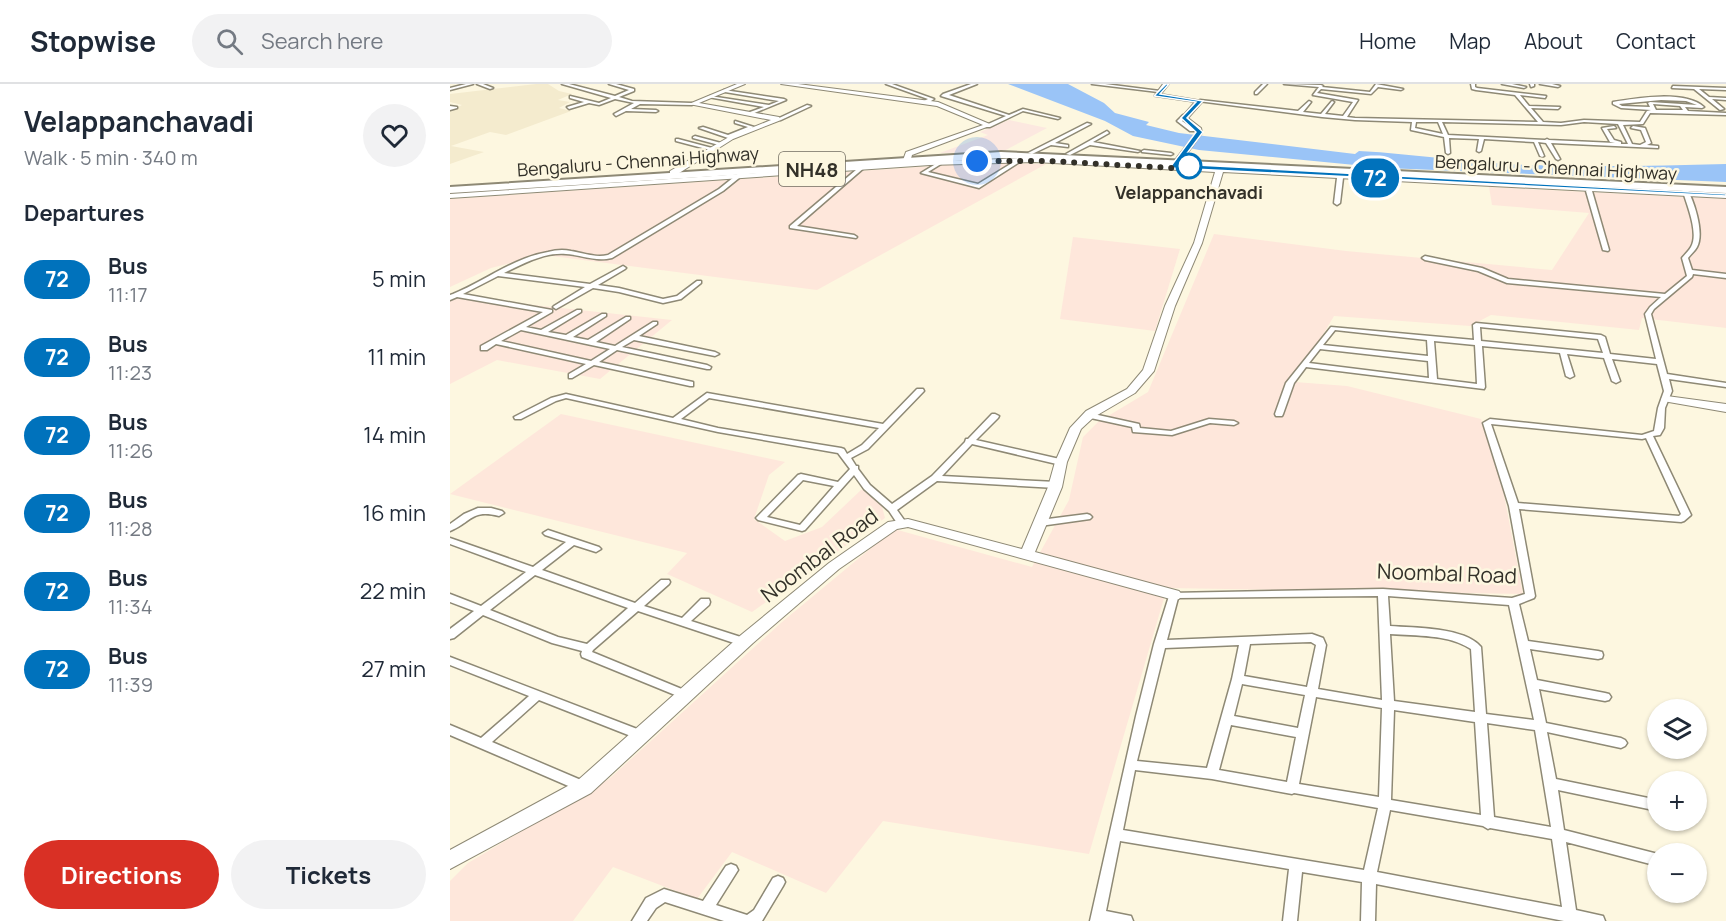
<!DOCTYPE html>
<meta charset="utf-8">
<style>
body{margin:0;font-family:Manrope,sans-serif;background:#f2f2f3;color:#1f2937;height:100vh;display:flex;flex-direction:column;font-size:22px;white-space:nowrap}
*{box-sizing:border-box;margin:0}
p{font-size:20px;color:#747a83}
.icon{flex:none;width:33px;height:33px;fill:none;stroke:currentColor;stroke-width:2;stroke-linecap:round;stroke-linejoin:round}
.map{position:relative;flex:1;overflow:hidden}
.details{display:flex;flex-direction:column;background:#fff;width:450px}
.details>*{flex:none}
.badge{padding:0 12px;border-radius:20px;font-size:21px;line-height:39px}
.controls{position:absolute;left:1197px;top:615px;display:grid;gap:12px}
.controls a{display:grid;place-items:center;width:60px;height:60px;border-radius:50%;background:#fff;box-shadow:0 2px 4px #0004;font-size:30px}
.you{position:absolute;width:30px;height:30px;margin:-15px;border:4px solid #fff;border-radius:50%;background:#1a73e8;box-shadow:0 0 0 9px #1a73e833}
.map>.badge{position:absolute;translate:-50% -50%;box-shadow:0 0 0 3px #fff}
h2{padding:0 24px;font-size:22px;line-height:54px}
.round{display:grid;place-items:center;flex:none;width:63px;height:63px;border-radius:32px;background:#f2f2f3}
.overview{display:flex;align-items:center;justify-content:space-between;height:102px;padding:0 24px}
h1{font-size:28px;font-weight:700;line-height:45px}
.action{display:flex;gap:12px;margin-top:auto;padding:12px 24px}
.action a{flex:1;height:69px;border-radius:36px;background:#d93025;color:#fff;font-size:24px;font-weight:700;line-height:69px;text-align:center}
.action a+a{background:#f2f2f3;color:#1f2937}
ul{padding:0;list-style:none}
li{display:flex;align-items:center;gap:18px;height:78px;padding:0 24px}
li div{flex:1}
li b{display:block;font-size:22px}
li em{font-style:normal}
li .badge{min-width:66px;font-weight:700;text-align:center}
header{display:flex;align-items:center;gap:36px;box-sizing:border-box;height:84px;padding:0 30px;background:#fff;border-bottom:2px solid #e0e1e3}
header strong{font-size:28px}
nav{display:flex;gap:33px;margin-inline-start:auto;font-size:21px}
.search{width:420px;height:54px;background:#f2f2f3;display:flex;align-items:center;gap:15px;box-sizing:border-box;padding:0 21px;border-radius:33px;color:#747a83;font-size:22px}
main{display:flex;flex:1;min-height:0}
.map>svg:first-child{display:block}
.built{fill:#f4ebce}
.industrial{fill:#fee7db}
.medical{fill:#fce8e0}
.water{fill:#9ac4f7}
.lines{fill:none;stroke-linecap:round;stroke-linejoin:round}
.street-casing{stroke:#8e8975;stroke-width:3}
.secondary-casing{stroke:#8e8975;stroke-width:2}
.highway-casing{stroke:#8e8975;stroke-width:4}
.street{fill:#fff;fill-rule:evenodd}
.secondary{fill:#fff;fill-rule:evenodd}
.highway{fill:#fff;fill-rule:evenodd}
.line{fill:#0072bc;stroke:#fff;stroke-width:1.5}
.walk{stroke:#333129;stroke-width:6;stroke-dasharray:0 10.8}
.stop-dot{fill:#fff;stroke:#0072bc;stroke-width:3}
.labels{text-anchor:middle;dominant-baseline:central;stroke-width:5;stroke-linejoin:round;paint-order:stroke}
.far-street-label{font-size:18px;fill:#333129;stroke:#fdf7e0}
.far-stop-label{font-size:18px;font-weight:bold;fill:#333129;stroke:#fdf7e0}
.shield{fill:#fdf7e0;stroke:#706c60;stroke-width:1.5}
.shield-label{font-size:20px;font-weight:bold;fill:#333129}
.street-label{font-size:21px;fill:#333129;stroke:#fdf7e0}
</style>
<header>
<strong>Stopwise</strong>
<div class="search"><svg class="icon" aria-label="search" viewBox="0 0 24 24"><circle cx="10" cy="10" r="6"/><path d="M15 15l6 6"/></svg>Search here</div>
<nav><a>Home</a><a>Map</a><a>About</a><a>Contact</a></nav>
</header>
<main>
<section class="details">
<div class="overview"><div><h1>Velappanchavadi</h1><p>Walk · 5 min · 340 m</p></div><a class="round"><svg class="icon" aria-label="heart" viewBox="0 0 24 24"><path d="M12 20l-8-8c-3-5 5-10 8-4 3-6 11-1 8 4z"/></svg></a></div>
<h2>Departures</h2>
<ul>
<li><span class="badge" style="background:#0072bc;color:#fff">72</span><div><b>Bus</b><p>11:17</p></div><em>5 min</em></li>
<li><span class="badge" style="background:#0072bc;color:#fff">72</span><div><b>Bus</b><p>11:23</p></div><em>11 min</em></li>
<li><span class="badge" style="background:#0072bc;color:#fff">72</span><div><b>Bus</b><p>11:26</p></div><em>14 min</em></li>
<li><span class="badge" style="background:#0072bc;color:#fff">72</span><div><b>Bus</b><p>11:28</p></div><em>16 min</em></li>
<li><span class="badge" style="background:#0072bc;color:#fff">72</span><div><b>Bus</b><p>11:34</p></div><em>22 min</em></li>
<li><span class="badge" style="background:#0072bc;color:#fff">72</span><div><b>Bus</b><p>11:39</p></div><em>27 min</em></li>
</ul>
<div class="action"><a>Directions</a><a>Tickets</a></div>
</section>
<div class="map">
<svg width="1276" height="837" viewBox="0 0 1276 837">
<rect width="100%" height="100%" fill="#fdf7e0"/>
<path class="built" d="M86,0H98L109,7L122,10L108,16L120,18L109,24L121,27L56,51L40,48L1,62L34,68L0,80V27L12,21L0,18V10Z"/>
<g class="industrial">
<path d="M526,79L596,80L367,206L94,171L41,184L0,203V115Z"/>
<path d="M1039,103L1276,115V244L1192,234L1189,246L1041,231L1020,242L884,232L845,298L897,302L1031,335L1050,390L1073,510L717,504L639,770L433,737L376,809L282,768L247,815L163,783L123,837H0V797L18,779L159,695L332,538L444,445L582,483L619,416L633,353L648,338L698,308L764,150L896,167L1102,186L1139,129L1042,121Z"/>
<path d="M623,153L730,165L705,247L610,235Z"/>
<path d="M10,213L222,236L150,295L47,276L0,300V217Z"/>
<path d="M111,330L335,378L319,391L304,435L335,457L372,443L411,406L428,407L435,434L302,528L217,490L237,469L0,410Z"/>
</g>
<path class="medical" d="M559,36L597,44L552,68L490,69L538,51L530,48Z"/>
<path class="water" d="M558,0H618L654,19L665,29L699,38L696,41L729,49L905,70L909,67C966,70 1021,79 1078,81C1144,83 1210,82 1276,80V98L936,84L749,66L683,52L655,37Z"/>
<g class="lines">
<defs>
<g id="street">
<path d="M16,0H23L0,6V4Z"/>
<path d="M27,0H33L43,4L40,5Z"/>
<path d="M112,0H119L165,12L179,6L159,0H166L184,5V7L169,13L182,17L242,19L244,20L242,21L190,20L181,25L206,26L208,27L206,28L176,27L166,32L164,30L184,19L165,15L149,21L139,19L119,25L117,23L134,18L120,14V12L149,19L161,14Z"/>
<path d="M436,0H442L484,15L478,19H474V17L478,15Z"/>
<path d="M521,0H527L499,11L559,31L573,25L610,34L608,35L573,27L540,43H536V41L556,32L491,12L493,10Z"/>
<path d="M642,0H655L710,7L708,8Z"/>
<path d="M813,0H817L807,10H805V8Z"/>
<path d="M834,0L871,1L873,2L872,3L920,8L926,0L953,5L951,6L928,3L921,10L871,5L867,9L908,16L897,33L905,34L1088,38L1065,11L1026,6L1022,5L1021,0H1025V3L1027,4L1096,12L1095,14L1070,11L1079,22L1110,23L1108,25L1081,24L1093,38L1111,39L1134,36L1190,38L1197,27L1201,26L1171,24L1163,20V18C1187,14 1235,6 1254,23L1252,24L1235,23L1238,27L1276,29V31L1200,29L1193,40L1173,41L1182,60L1190,61L1196,58L1191,46L1181,44L1183,42L1195,44L1201,59L1197,61L1208,62V64L1101,59L1110,75L1108,76L1106,75L1096,59L1088,58L1094,72L1092,73L1090,72L1084,58L1034,55L1031,67L1029,68L1027,67L1029,55L999,54L1000,69L998,70L996,69L994,53L961,46L962,38L905,36L872,33L748,17L750,16L848,27L859,17L861,18L853,28L871,30L882,17L884,18L875,30L893,32L903,18L863,11L869,3ZM1211,16L1236,17L1247,21L1200,18L1198,19L1200,23L1172,22L1169,20ZM1203,20L1230,22L1233,26H1206ZM966,38H988L993,50L965,44ZM992,38L1111,41L1134,38L1168,40L1178,60H1171V58L1164,56L1157,45L1166,44L1164,42L1152,44L1160,58L1165,59L1099,56L1097,55L1095,56L998,51Z"/>
<path d="M1052,0H1062L1076,3L1074,4Z"/>
<path d="M1080,0H1084V2L1081,3Z"/>
<path d="M1090,0H1102L1110,2L1108,3Z"/>
<path d="M1223,2L1276,4V6L1249,5L1259,13L1276,14V16L1262,15L1274,25L1270,26L1244,5L1222,4Z"/>
<path d="M274,6L334,15L336,16L302,30L300,28L314,23L258,13L260,12L319,21L329,17L275,8Z"/>
<path d="M357,21L361,22L331,36L327,35Z"/>
<path d="M0,22L7,23V24L0,26Z"/>
<path d="M733,31L737,32L732,37L744,45V47H740L727,37Z"/>
<path d="M285,37L304,43L282,53L283,54L281,55L249,44L253,43L278,51L298,43L285,39Z"/>
<path d="M637,39L641,40L605,59L618,61V63L601,61L582,70L578,69Z"/>
<path d="M657,47L659,49L643,58L690,67L688,68L640,61L620,71L616,70Z"/>
<path d="M245,52L271,59V60L269,61L243,54V53Z"/>
<path d="M228,55L262,64V65L260,66L226,57V55Z"/>
<path d="M694,66L721,69L723,70L721,71L692,68V67Z"/>
<path d="M567,76L571,77L529,104L471,89L489,78H491V80L478,88L528,100Z"/>
<path d="M413,80L415,81V83L347,142L404,151L407,153L406,154L340,144V142Z"/>
<path d="M289,89L294,90L273,107L162,174C145,178 132,171 116,170C94,168 73,180 54,189L140,200L173,182L176,184L175,185L148,201L169,204L213,215L227,212L247,197H251V199L231,215L213,219L169,208L143,204L106,225L103,223L104,222L135,203L48,192L13,210L102,226V228L76,243L91,246L127,226H131V228L98,248L116,251L152,230H156V232L123,253L138,256L176,233H180V235L146,258L165,262L203,238H207V240L189,252L265,268L269,270L265,272L184,256L172,263L257,281L261,283L260,285H257L167,266L149,278L243,298V302H240L144,281L122,294H119V290L136,280L46,260L37,266H31V262L93,228L7,213L0,216V211L3,210C35,197 63,174 98,168C105,166 113,165 121,167C134,169 145,174 158,171L269,105ZM71,246L160,265L141,277L51,257Z"/>
<path d="M890,92L893,94L890,119L887,121L884,119L887,94Z"/>
<path d="M1231,101H1235C1243,114 1255,148 1247,163C1245,167 1241,170 1238,174L1242,186L1276,190V194L1243,190L1242,193L1204,225L1201,230L1217,290L1276,299V303L1219,295L1222,307L1215,324L1214,344L1210,351L1203,352L1241,431L1234,437L1231,438L1069,425L1085,512L1084,514L1069,520L1078,557L1148,567L1152,568L1153,571L1152,574L1148,575L1080,565L1087,596L1155,609L1159,610L1161,613L1159,616L1155,617L1089,605L1096,639L1171,654L1175,656L1177,659L1175,662L1171,664L1097,648L1106,695L1208,716V727L1108,706L1114,746L1208,770V782L1116,758L1126,826L1153,832L1155,837H1114L926,800L925,837H911L912,798L852,788L847,837H833L839,785L670,757L656,827L681,832L683,837H640L686,632L704,560L720,509L933,505L1062,514L1075,510L1059,422L1033,339L1040,335L1192,351L1204,347L1208,324L1214,307L1207,280L1162,275L1170,297L1166,299L1162,297L1154,274L1117,270L1124,292L1120,294L1116,292L1110,269L1032,262L1035,303L1034,305L856,283L844,299L833,330L832,332H826L825,330L836,299L881,243L1024,256L1023,241L1026,239L1151,251L1155,253L1160,270L1206,275L1195,230L1200,223L1211,213L1057,199L1028,187L975,176L972,174L975,172L1032,184L1058,195L1215,210L1237,192L1232,174C1235,170 1239,167 1241,163C1250,148 1234,114 1231,101ZM1030,243L1148,255L1153,269L1031,257ZM885,246L977,256L978,272L873,261ZM984,257L1025,261L1027,300L987,295ZM870,265L978,277L979,294L859,279ZM1041,340L1192,355L1196,354L1231,430L1229,432L1068,419ZM928,512L932,616L868,605L876,561L873,554L862,550L717,556L728,514ZM938,512L1059,521L1084,636L1036,630L1031,563C1015,543 964,544 940,542ZM940,550C966,552 998,550 1021,565L1025,628L944,617ZM861,558L866,561L857,603L794,592L800,560ZM789,561L782,595L757,684L687,677L715,564ZM792,600L855,611L848,644L784,632ZM866,613L932,624L929,713L849,700ZM944,626L1025,638L1031,731L941,716ZM1037,639L1085,646L1101,743L1044,733ZM781,641L846,653L837,698L769,686ZM685,686L762,695L842,710L844,709L928,724L914,786L673,746ZM940,726L1033,742L1038,745L1040,744L1102,755L1112,823L927,788Z"/>
<path d="M1139,105L1142,107L1159,166L1158,167L1153,166L1136,107Z"/>
<path d="M467,305H473L474,307L418,365L401,374L406,382H408V385L420,401L442,420L482,392L515,358L516,355H518L542,330H545L549,332L548,334L526,356L614,376L615,378L614,380L611,381L522,360L492,392L606,398L610,401L606,404L487,397L447,426L457,440L452,443L449,442L439,427L414,405L404,391L355,446L352,447L308,436L306,434L348,391L351,390L388,398L400,385L388,369L268,348L116,314L106,317L71,335H65L64,333L101,314L116,310L223,334L257,309L433,340ZM259,314L429,344L412,361L397,370L394,365L391,364L268,344L231,335ZM353,396L384,402L350,441L317,433Z"/>
<path d="M636,329H639L689,340L690,344L721,347L759,335L784,337L788,339L784,341L760,339L722,351L683,348L682,343L636,333L635,331Z"/>
<path d="M28,424H41L52,427L54,429L49,432C21,425 22,438 0,447V440L14,430Z"/>
<path d="M637,430L640,431L642,433L640,435L590,442L585,439L590,436Z"/>
<path d="M98,446L149,463L151,465L146,468L124,461L92,486L185,519L211,496H219L220,498L219,500L194,522L232,534L251,515H259L260,518L259,521L241,537L297,555L298,558L297,561L293,562L188,527L143,566L142,568L239,608L241,611L239,614L235,615L132,573L131,570L132,567L102,559L33,531L4,554L0,555V545L24,527L0,518V510L31,522L76,488L0,460V454L83,483L116,458L95,451L93,449ZM85,491L178,524L137,560L108,553L40,526Z"/>
<path d="M0,573L195,648L197,651L195,654L191,656L89,616L42,658L138,699L140,703L138,707L134,708L130,707L0,651V641L31,654L79,612L0,581Z"/>
<path d="M281,780L286,782L288,786L266,821L297,831L304,826L323,794L328,792L333,794L335,798L333,802L312,837H274L215,818L206,824L197,837H182L196,814L214,805L253,817L276,782Z"/>
</g>
<g id="secondary">
<path d="M287,0H295L249,19L329,33L331,36L283,55L226,91H220V87L279,53L321,36L239,20Z"/>
<path d="M331,0H348L488,18L542,41L462,71L460,78L585,74L721,81L746,49V46L731,34L745,18L704,12L713,0H719L711,10L753,17L738,34L751,44L752,49L729,81L1276,110V114L773,88L752,159L725,222L704,287L685,309L644,333L631,345L617,378L612,403L585,468L729,507L732,511L729,515L724,516L458,443L447,445L389,485L303,559L141,709L0,785V766L127,697L291,551L379,479L438,438L458,435L572,465L598,403L605,378L620,344L636,327L677,305L693,286L715,222L744,159L765,88L585,78L480,81L0,114V110L452,79L456,68L533,41L487,22Z"/>
<path d="M1217,312L1276,320V328L1213,317L1211,315Z"/>
</g>
<path id="highway" d="M551,68L1276,103V109L551,74L0,109V103Z"/>
</defs>
<use href="#street" class="street-casing"/>
<use href="#secondary" class="secondary-casing"/>
<use href="#highway" class="highway-casing"/>
<use href="#street" class="street"/>
<use href="#secondary" class="secondary"/>
<use href="#highway" class="highway"/>
</g>
<path class="line" d="M716,0H719L710,10L753,17L737,34L753,48L729,80L1276,110V112L724,84L721,82L746,48L731,34L746,18L704,12Z"/>
<g class="lines">
<path class="walk" d="M527,77H598L740,85L739,82"/>
</g>
<circle class="stop-dot" cx="739" cy="82" r="12"/>
<g class="labels">
<g class="far-street-label">
<text transform="translate(188 77) rotate(-4)">Bengaluru - Chennai Highway</text>
<text transform="translate(1106 83) rotate(3)">Bengaluru - Chennai Highway</text>
</g>
<g class="far-stop-label">
<text x="739" y="108">Velappanchavadi</text>
</g>
<rect class="shield" x="329" y="68" width="66" height="34" rx="4.5"/>
<g class="shield-label">
<text x="362" y="85">NH48</text>
</g>
<g class="street-label">
<text transform="translate(369 471) rotate(-37)">Noombal Road</text>
<text transform="translate(997 489) rotate(2)">Noombal Road</text>
</g>
</g>
</svg>
<div class="controls">
<a><svg class="icon" aria-label="layers" viewBox="0 0 24 24"><path d="M12 4l9 5-9 5-9-5zM3 14l9 5 9-5"/></svg></a>
<a>+</a>
<a>−</a>
</div>
<div class="you" style="left:527px;top:77px"></div>
<b class="badge" style="left:925px;top:94px;background:#0072bc;color:#fff">72</b>
</div>
</main>
